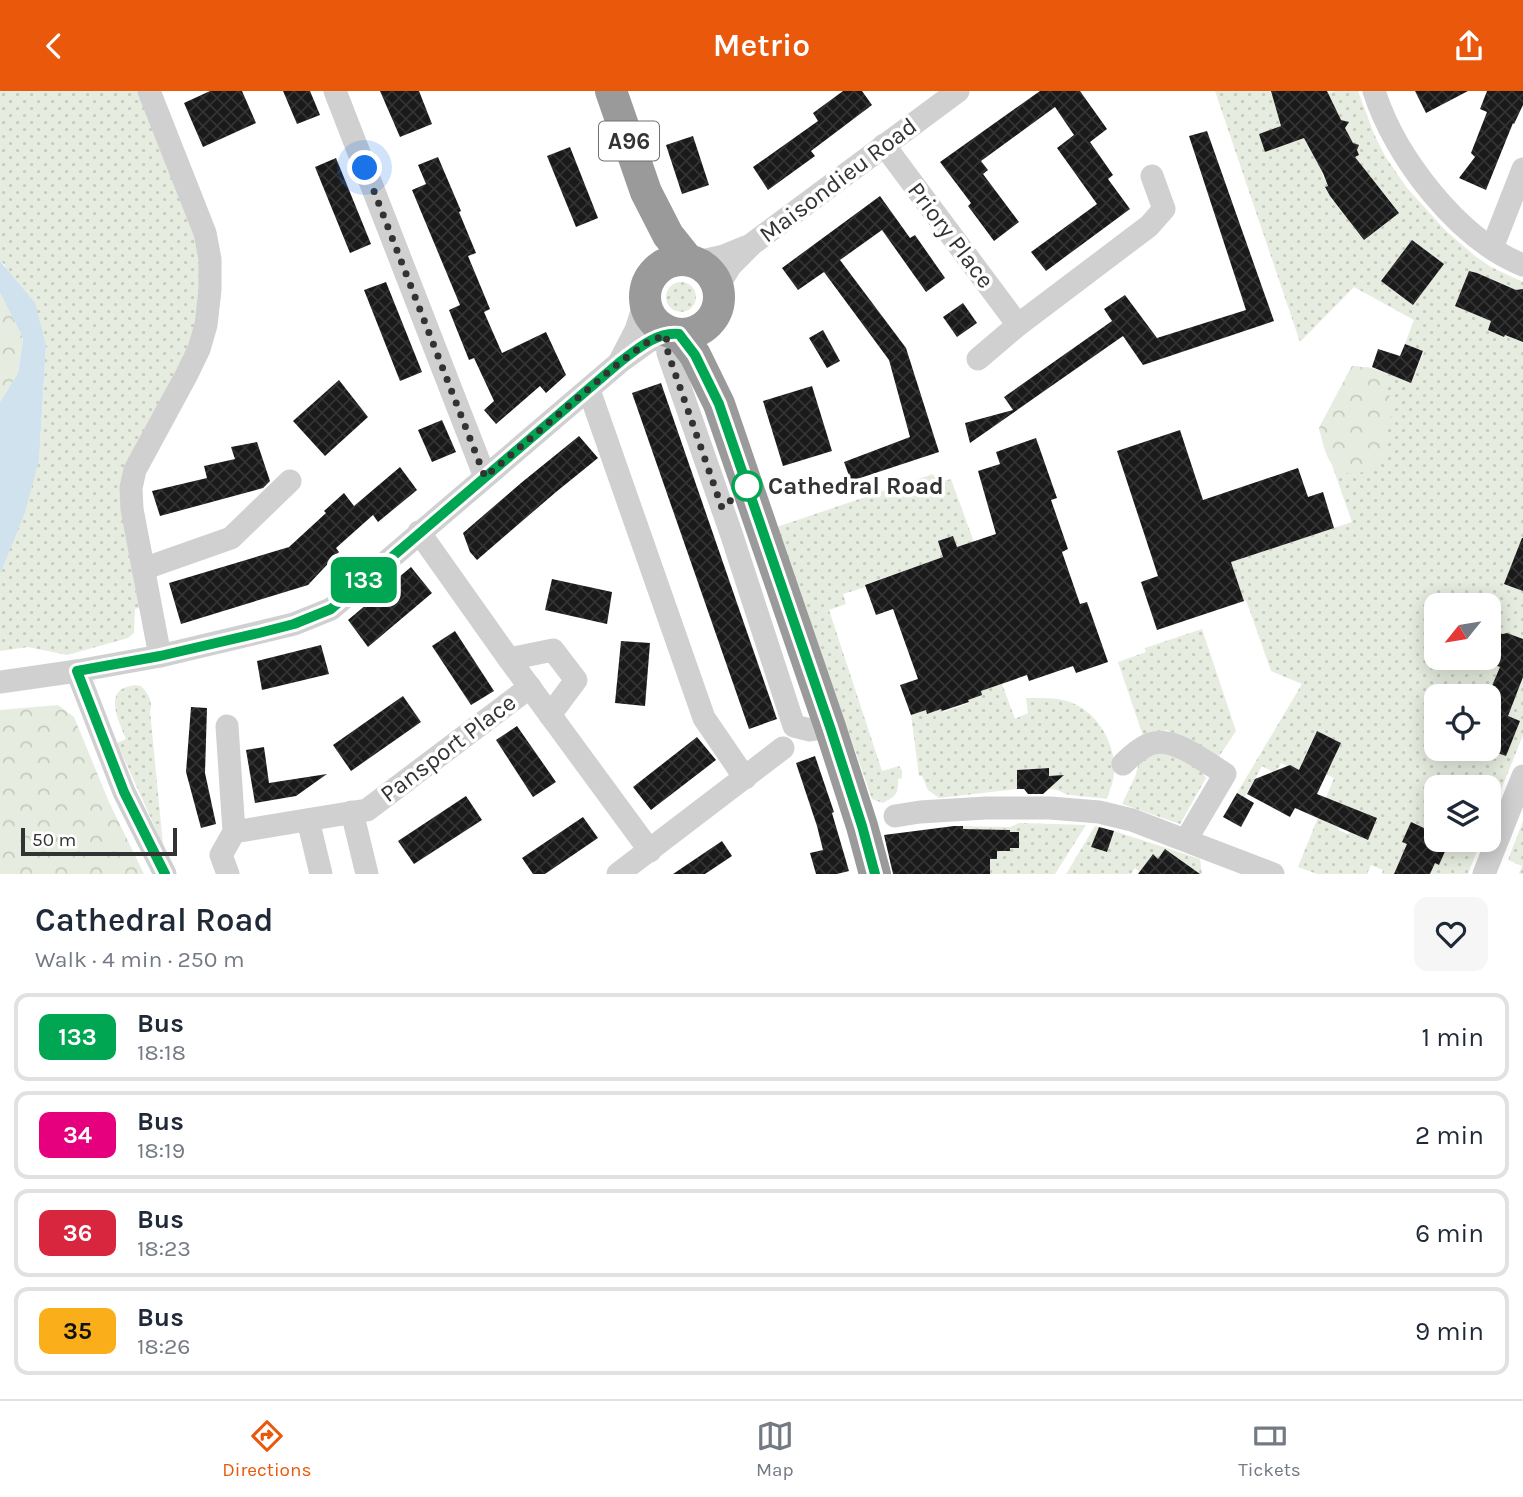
<!DOCTYPE html>
<meta charset="utf-8">
<style>
body{margin:0;font-family:Karla,sans-serif;background:#f6f6f7;color:#1f2937;height:100vh;display:flex;flex-direction:column;font-size:26px;white-space:nowrap}
*{box-sizing:border-box;margin:0}
p{font-size:23px;color:#747a83}
.icon{flex:none;width:38px;height:38px;fill:none;stroke:currentColor;stroke-width:2;stroke-linecap:round;stroke-linejoin:round}
.map{position:relative;height:783px;overflow:hidden}
.details{display:flex;flex-direction:column;background:#fff;flex:1}
.details>*{flex:none}
.badge{padding:0 14px;border-radius:10px;font-size:24px;line-height:46px}
.needle{width:46px;rotate:240deg}
.buttons{position:absolute;left:1424px;top:502px;display:grid;gap:14px}
.buttons a{display:grid;place-items:center;width:77px;height:77px;border-radius:14px;background:#fff;box-shadow:0 4px 18px #0003;font-size:35px}
.scale{position:absolute;left:21px;bottom:18px;width:156px;box-sizing:border-box;padding-left:7px;border:4px solid #333;border-top:0;font-size:19px;line-height:24px;white-space:nowrap;color:#333;-webkit-text-stroke:5px #fff;paint-order:stroke}
.you{position:absolute;width:35px;height:35px;margin:-18px;border:5px solid #fff;border-radius:50%;background:#1a73e8;box-shadow:0 0 0 10px #1a73e833}
.map>.badge{position:absolute;translate:-50% -50%;box-shadow:0 0 0 4px #fff}
.round{display:grid;place-items:center;flex:none;width:74px;height:74px;border-radius:14px;background:#f6f6f7}
.overview{display:flex;align-items:center;justify-content:space-between;height:119px;padding:0 35px}
h1{font-size:33px;font-weight:600;line-height:52px}
ul{padding:0;list-style:none}
li{display:flex;align-items:center;gap:21px;height:88px;margin:0 14px 10px;padding:0 21px;border:4px solid #e0e1e3;border-radius:14px}
li div{flex:1}
li b{display:block;font-size:26px}
li em{font-style:normal}
li .badge{min-width:77px;font-weight:700;text-align:center}
header{display:flex;justify-content:space-between;align-items:center;height:91px;padding:0 35px;background:#ea580c;color:#fff;font-size:32px;font-weight:600}
.tabs{display:flex;justify-content:space-around;align-items:center;height:98px;border-top:2px solid #e0e1e3;background:#fff;font-size:19px;color:#747a83}
.tabs a{display:grid;justify-items:center;gap:4px}
.tabs .selected{color:#ea580c}
.map>svg:first-child{display:block}
.grass{fill:url(#grass-dots);fill-rule:evenodd}
.forest{fill:url(#forest-crowns)}
.water{fill:#cfe2ee}
.building{fill:url(#building-cross-hatch)}
.lines{fill:none;stroke-linecap:round;stroke-linejoin:round}
.minor{stroke:#d0d0d0;stroke-width:23}
.highway{stroke:#9a9a9a;stroke-width:32}
.line-casing{stroke:#fff;stroke-width:16}
.line{stroke:#00a651;stroke-width:10}
.walk{stroke:#333;stroke-width:7;stroke-dasharray:0 12.6}
.stop-dot{fill:#fff;stroke:#00a651;stroke-width:3.5}
.labels{text-anchor:middle;dominant-baseline:central;stroke-width:7;stroke-linejoin:round;paint-order:stroke}
.shield{fill:#fff;stroke:#707070;stroke-width:2}
.shield-label{font-size:23px;font-weight:bold;fill:#333}
.street-label{font-size:24px;fill:#333;stroke:#fff}
.stop-label{font-size:24px;font-weight:bold;fill:#333;stroke:#fff;text-anchor:start}
</style>
<header><svg class="icon" aria-label="back" viewBox="0 0 24 24"><path d="M15 5l-7 7 7 7"/></svg>Metrio<svg class="icon" aria-label="share" viewBox="0 0 24 24"><path d="M12 15V3M7 8l5-5 5 5M5 13v7h14v-7"/></svg></header>
<div class="map">
<svg width="1523" height="783" viewBox="0 0 1523 783">
<defs>
<pattern id="grass-dots" width="8" height="8" patternUnits="userSpaceOnUse" patternTransform="scale(1.75)"><rect width="8" height="8" fill="#e6ecdf"/><path d="M2 2h.1M6 6h.1" fill="none" stroke="#c6cbc0" stroke-width="1.8" stroke-linecap="round"/></pattern>
<pattern id="forest-crowns" width="20" height="18" patternUnits="userSpaceOnUse" patternTransform="scale(1.75)"><rect width="20" height="18" fill="#e6ecdf"/><path d="M2 6a3 3 0 1 1 6 0M12 15a3 3 0 1 1 6 0" fill="none" stroke="#c6cbc0"/></pattern>
<pattern id="building-cross-hatch" width="8" height="8" patternUnits="userSpaceOnUse" patternTransform="scale(1.75)"><rect width="8" height="8" fill="#1a1a1a"/><path d="M0 0l8 8M0 8l8-8" fill="none" stroke="#333"/></pattern>
</defs>
<rect width="100%" height="100%" fill="#fff"/>
<g class="grass">
<path d="M0,0H138L194,145L199,169L201,198L198,223L189,254L128,373L143,516L135,518L134,542L128,547L67,564L28,556L0,560V483L39,370L46,254L4,173L0,170Z"/>
<path d="M1215,0H1271L1312,7L1336,0H1358L1374,43L1385,65L1407,97L1446,140L1475,165L1491,176L1523,191V202L1477,182L1475,183L1498,213L1488,239L1505,245L1512,228L1523,215V644L1489,729V696H1437V749H1481L1468,783H1382L1383,779L1371,774L1367,783H1317L1298,776L1334,687L1326,683L1341,652L1317,640L1302,671L1304,684L1290,674L1287,675L1281,672L1275,682L1262,675L1244,707L1237,702L1302,593L1271,580L1246,509L1244,510L1231,471L1352,431L1319,337L1352,275L1371,277L1411,291L1424,261L1405,253L1414,229L1354,196L1300,251ZM1341,29L1344,30L1346,35L1345,37L1353,52L1358,56L1357,59L1359,64L1344,72L1368,92L1333,111L1325,97L1328,95L1322,83L1331,78L1325,67L1317,71L1308,54ZM1412,149L1444,173L1413,214L1381,190ZM1437,514H1489V567H1437ZM1437,606H1489V658H1437ZM1332,709L1376,727L1367,749L1349,741L1348,743L1338,739L1339,737L1324,730Z"/>
<circle cx="681" cy="206" r="15"/>
<path d="M933,383L937,392L951,388L983,476L955,462L866,493V496L843,503L846,513L829,519L882,680L899,675L902,680V687L898,688C898,704 897,704 883,712L872,708L777,436Z"/>
<path d="M1202,538L1236,640L1218,667L1167,639L1143,645L1118,571L1146,561L1145,557Z"/>
<path d="M1002,593L1015,628L1028,622L1026,607C1040,607 1057,606 1070,611C1097,621 1116,652 1114,681C1114,690 1109,700 1107,708C1095,706 1083,706 1071,704C1061,703 1062,698 1049,698L1048,677L1017,679V698L939,707L928,699L922,685H919L911,624L926,619L927,622L941,618L943,621L969,612L968,609L981,600Z"/>
<path d="M135,594L141,595C148,603 153,609 150,620L163,754L117,652L126,648C121,635 105,606 124,597C128,595 132,595 135,594Z"/>
<path d="M1158,659L1200,676L1206,687L1180,733L1122,713L1135,686L1139,672Z"/>
<path d="M1523,730V783H1519L1522,775L1508,769Z"/>
<path d="M1019,732L1086,734L1055,783H990V768H997V760H1010V757H1019V741H1010V739L975,738L973,783L953,735L1010,736Z"/>
<path d="M1095,735L1099,736L1091,756L1107,761L1114,740L1200,768L1202,783H1186L1190,776L1166,758L1158,768L1152,763L1140,781L1135,777L1131,783H1066Z"/>
</g>
<g class="forest">
<path d="M0,202L23,247L18,282L0,311Z"/>
<path d="M1352,275L1371,277L1386,282L1385,287L1393,319L1385,340L1387,360C1382,365 1378,372 1372,376C1360,385 1342,386 1332,373C1325,365 1322,348 1319,337Z"/>
<path d="M58,614L74,626L109,711L144,783H0V619Z"/>
</g>
<path class="water" d="M0,170L35,212L46,254L39,370L24,424L0,483V311L18,282L23,247L0,202Z"/>
<g class="building">
<path d="M210,0H242L256,32L203,56L184,12Z"/>
<path d="M283,0H310L320,24L297,33Z"/>
<path d="M380,0H419L432,33L400,46Z"/>
<path d="M843,0H862L872,14L811,60L815,65L768,99L753,76L818,30L813,22Z"/>
<path d="M1040,0H1080L1107,38L1090,51L1113,84L1108,88L1130,118L1046,180L1031,161L1097,113L1057,57L1074,44L1055,16L981,70L988,79L983,83L1019,131L994,150L968,115L971,112L940,71Z"/>
<path d="M1271,0H1327L1341,29L1349,31L1345,37L1353,52L1359,54L1357,59L1359,64L1355,66L1399,122L1364,149L1330,105L1325,96L1328,95L1323,82L1304,47L1265,61L1259,43L1281,35Z"/>
<path d="M1415,0H1468L1426,22Z"/>
<path d="M1487,0H1523V14L1514,33L1513,32L1486,99L1459,87L1475,66L1471,62L1487,21L1480,18Z"/>
<path d="M1207,40L1274,230L1143,274L1123,245L970,352L965,332L1013,319L1004,306L1112,230L1104,218L1125,204L1157,247L1246,219L1189,45Z"/>
<path d="M693,45L709,94L682,103L666,54Z"/>
<path d="M570,56L598,127L576,136L547,65Z"/>
<path d="M438,66L461,120L459,121L476,162L468,165L490,218L484,221L502,262L546,241L566,284L546,302L540,295L496,333L484,319L494,310L474,267L469,269L449,219L460,214L412,99L426,93L418,74Z"/>
<path d="M336,67L371,153L350,162L315,76Z"/>
<path d="M880,105L910,147L915,144L945,187L926,201L882,139L840,169L906,257L939,361L851,390L844,371L910,346L889,269L824,181L798,199L782,177Z"/>
<path d="M1412,149L1444,173L1413,214L1381,190Z"/>
<path d="M1469,180L1477,182L1516,199L1523,198V251L1505,244L1504,246L1488,239L1491,230L1455,215Z"/>
<path d="M386,191L422,281L400,290L364,199Z"/>
<path d="M963,212L977,232L957,246L943,226Z"/>
<path d="M823,239L840,270L827,277L809,247Z"/>
<path d="M1405,253L1423,260L1411,292L1372,276L1378,258L1400,265Z"/>
<path d="M339,289L368,326L325,365L293,330Z"/>
<path d="M661,292L777,628L749,638L632,302Z"/>
<path d="M812,295L832,360L783,375L763,310Z"/>
<path d="M442,329L456,361L432,371L418,339Z"/>
<path d="M1180,339L1203,409L1298,377L1308,406L1323,401L1334,437L1231,471L1244,510L1157,539L1141,491L1158,485L1117,360Z"/>
<path d="M579,345L598,367L556,401L477,469L470,461L463,442L521,392Z"/>
<path d="M1036,347L1057,407L1051,409L1068,458L1062,461L1080,513L1087,511L1108,571L1076,582L1073,575L1029,590L1027,584L981,600L982,604L968,609L969,611L942,620L941,618L927,623L926,619L911,624L900,594L918,588L893,518L876,524L865,494L943,466L938,450L953,445L957,456L996,443L978,380L1000,373L996,361Z"/>
<path d="M257,351L270,390L263,397L160,425L152,400L207,387L204,375L235,368L231,356Z"/>
<path d="M400,376L417,399L378,431L373,424L336,457L339,461L308,494L181,533L169,492L289,456L326,422L324,420L344,402L354,415Z"/>
<path d="M1522,447H1523V500L1504,493Z"/>
<path d="M411,476L432,502L368,556L348,529Z"/>
<path d="M552,488L612,501L607,533L545,519Z"/>
<path d="M455,540L494,600L471,614L432,555Z"/>
<path d="M1489,542L1497,545L1499,542L1503,543L1507,542L1523,548V586L1508,625L1520,630L1506,665L1489,659V602L1500,576L1489,572Z"/>
<path d="M621,550L650,552L645,615L615,612Z"/>
<path d="M321,554L329,583L262,599L257,570Z"/>
<path d="M403,605L421,631L351,680L333,654Z"/>
<path d="M191,616L207,617L205,682L216,733L201,737L186,681Z"/>
<path d="M517,635L556,691L533,706L496,649Z"/>
<path d="M1317,640L1341,652L1317,703L1377,727L1368,749L1295,717L1290,726L1247,703L1255,688L1290,674L1299,679Z"/>
<path d="M697,646L716,669L651,719L633,696Z"/>
<path d="M264,656L269,692L327,683L296,705L255,712L246,659Z"/>
<path d="M815,665L834,721L832,722L849,780L837,783H816L810,762L823,759L817,735L796,672Z"/>
<path d="M1049,677V685L1064,684L1043,703H1028L1024,698H1017V679Z"/>
<path d="M1237,702L1254,712L1241,736L1223,726Z"/>
<path d="M466,705L482,729L414,773L398,750Z"/>
<path d="M583,726L598,747L545,783H533L522,767Z"/>
<path d="M1411,731L1437,743V749H1450L1439,774L1435,772L1430,783H1394L1407,753L1402,751Z"/>
<path d="M954,735H963V738L1010,739V741H1019V757H1010V760H997V768H990V783H893L884,744Z"/>
<path d="M1099,736L1114,740L1107,761L1091,756Z"/>
<path d="M722,750L732,765L705,783H673Z"/>
<path d="M1165,758L1200,783H1138L1153,763L1158,768Z"/>
</g>
<g class="lines">
<g class="minor">
<path d="M149,0L205,142L210,168V199L206,234L199,258L187,283L135,379L131,397L132,418L160,565"/>
<path d="M335,0L485,386"/>
<path d="M1374,0C1395,66 1458,148 1523,174"/>
<path d="M884,54L1018,234L1149,135L1164,118L1152,85"/>
<path d="M1492,157L1523,78"/>
<path d="M697,171L724,165L746,156"/>
<path d="M718,195L731,174L752,153L958,0"/>
<path d="M666,244L668,262L731,442L794,635L810,639L830,636"/>
<path d="M621,268L636,239L645,211"/>
<path d="M978,268L1018,234"/>
<path d="M589,299L704,627L745,687"/>
<path d="M419,441L509,568L650,760"/>
<path d="M143,478L231,447L290,390"/>
<path d="M509,568L553,559L576,589L550,624"/>
<path d="M77,580L124,701L165,783"/>
<path d="M0,591L77,580L160,565L294,533L331,518L620,271L649,250L673,242"/>
<path d="M227,635L234,741L221,764L228,783"/>
<path d="M1123,673C1131,665 1140,657 1150,653C1173,644 1205,671 1225,683L1186,749"/>
<path d="M352,721L367,783"/>
<path d="M895,725L920,721L986,717H1050L1099,721L1132,729L1273,783"/>
<path d="M308,729L321,783"/>
<path d="M234,741L367,719L530,596"/>
<path d="M618,783L783,657"/>
<path d="M1484,783L1523,685"/>
</g>
<g class="highway">
<path d="M611,0L646,101L668,144L688,169"/>
<circle cx="682" cy="206" r="37"/>
<path d="M679,243L695,264L719,313L830,636L862,735L875,783"/>
</g>
</g>
<g class="lines">
<defs>
<path id="line" d="M165,783L124,701L77,580L160,565L259,542L294,533L331,518L620,271C636,259 657,240 679,243L695,264L719,313L830,636L862,735L875,783"/>
</defs>
<use href="#line" class="line-casing"/>
<use href="#line" class="line"/>
<path class="walk" d="M365,77L485,386L620,271L649,250L666,244L668,262L722,417L747,395"/>
</g>
<circle class="stop-dot" cx="747" cy="395" r="14"/>
<g class="labels">
<rect class="shield" x="599" y="30.5" width="60" height="39" rx="5"/>
<g class="shield-label">
<text x="629" y="50">A96</text>
</g>
<g class="street-label">
<text transform="translate(838 89) rotate(-37)">Maisondieu Road</text>
<text transform="translate(951 144) rotate(53)">Priory Place</text>
<text transform="translate(448 657) rotate(-37)">Pansport Place</text>
</g>
<g class="stop-label">
<text x="768" y="395">Cathedral Road</text>
</g>
</g>
</svg>
<div class="buttons">
<a><svg class="needle" viewBox="-14 -14 28 28"><path d="M0-13l5 13h-10z" fill="#e53935"/><path d="M0 13l5-13h-10z" fill="#747a83"/></svg></a>
<a><svg class="icon" aria-label="locate" viewBox="0 0 24 24"><circle cx="12" cy="12" r="6"/><path d="M12 2v4M12 18v4M2 12h4M18 12h4"/></svg></a>
<a><svg class="icon" aria-label="layers" viewBox="0 0 24 24"><path d="M12 4l9 5-9 5-9-5zM3 14l9 5 9-5"/></svg></a>
</div>
<div class="scale">50 m</div>
<div class="you" style="left:365px;top:77px"></div>
<b class="badge" style="left:364px;top:489px;background:#00a651;color:#fff">133</b>
</div>
<section class="details">
<div class="overview"><div><h1>Cathedral Road</h1><p>Walk · 4 min · 250 m</p></div><a class="round"><svg class="icon" aria-label="heart" viewBox="0 0 24 24"><path d="M12 20l-8-8c-3-5 5-10 8-4 3-6 11-1 8 4z"/></svg></a></div>
<ul>
<li><span class="badge" style="background:#00a651;color:#fff">133</span><div><b>Bus</b><p>18:18</p></div><em>1 min</em></li>
<li><span class="badge" style="background:#e6007e;color:#fff">34</span><div><b>Bus</b><p>18:19</p></div><em>2 min</em></li>
<li><span class="badge" style="background:#d7263d;color:#fff">36</span><div><b>Bus</b><p>18:23</p></div><em>6 min</em></li>
<li><span class="badge" style="background:#faae19;color:#111">35</span><div><b>Bus</b><p>18:26</p></div><em>9 min</em></li>
</ul>
</section>
<nav class="tabs">
<a class="selected"><svg class="icon" aria-label="directions" viewBox="0 0 24 24"><path d="M12 3l9 9-9 9-9-9zM9 14v-3h6M13 9l2 2-2 2"/></svg>Directions</a>
<a><svg class="icon" aria-label="map" viewBox="0 0 24 24"><path d="M3 6l6-2 6 2 6-2v14l-6 2-6-2-6 2zM9 4v14M15 6v14"/></svg>Map</a>
<a><svg class="icon" aria-label="tickets" viewBox="0 0 24 24"><path d="M3 7h18v10H3zM15 7v10"/></svg>Tickets</a>
</nav>
